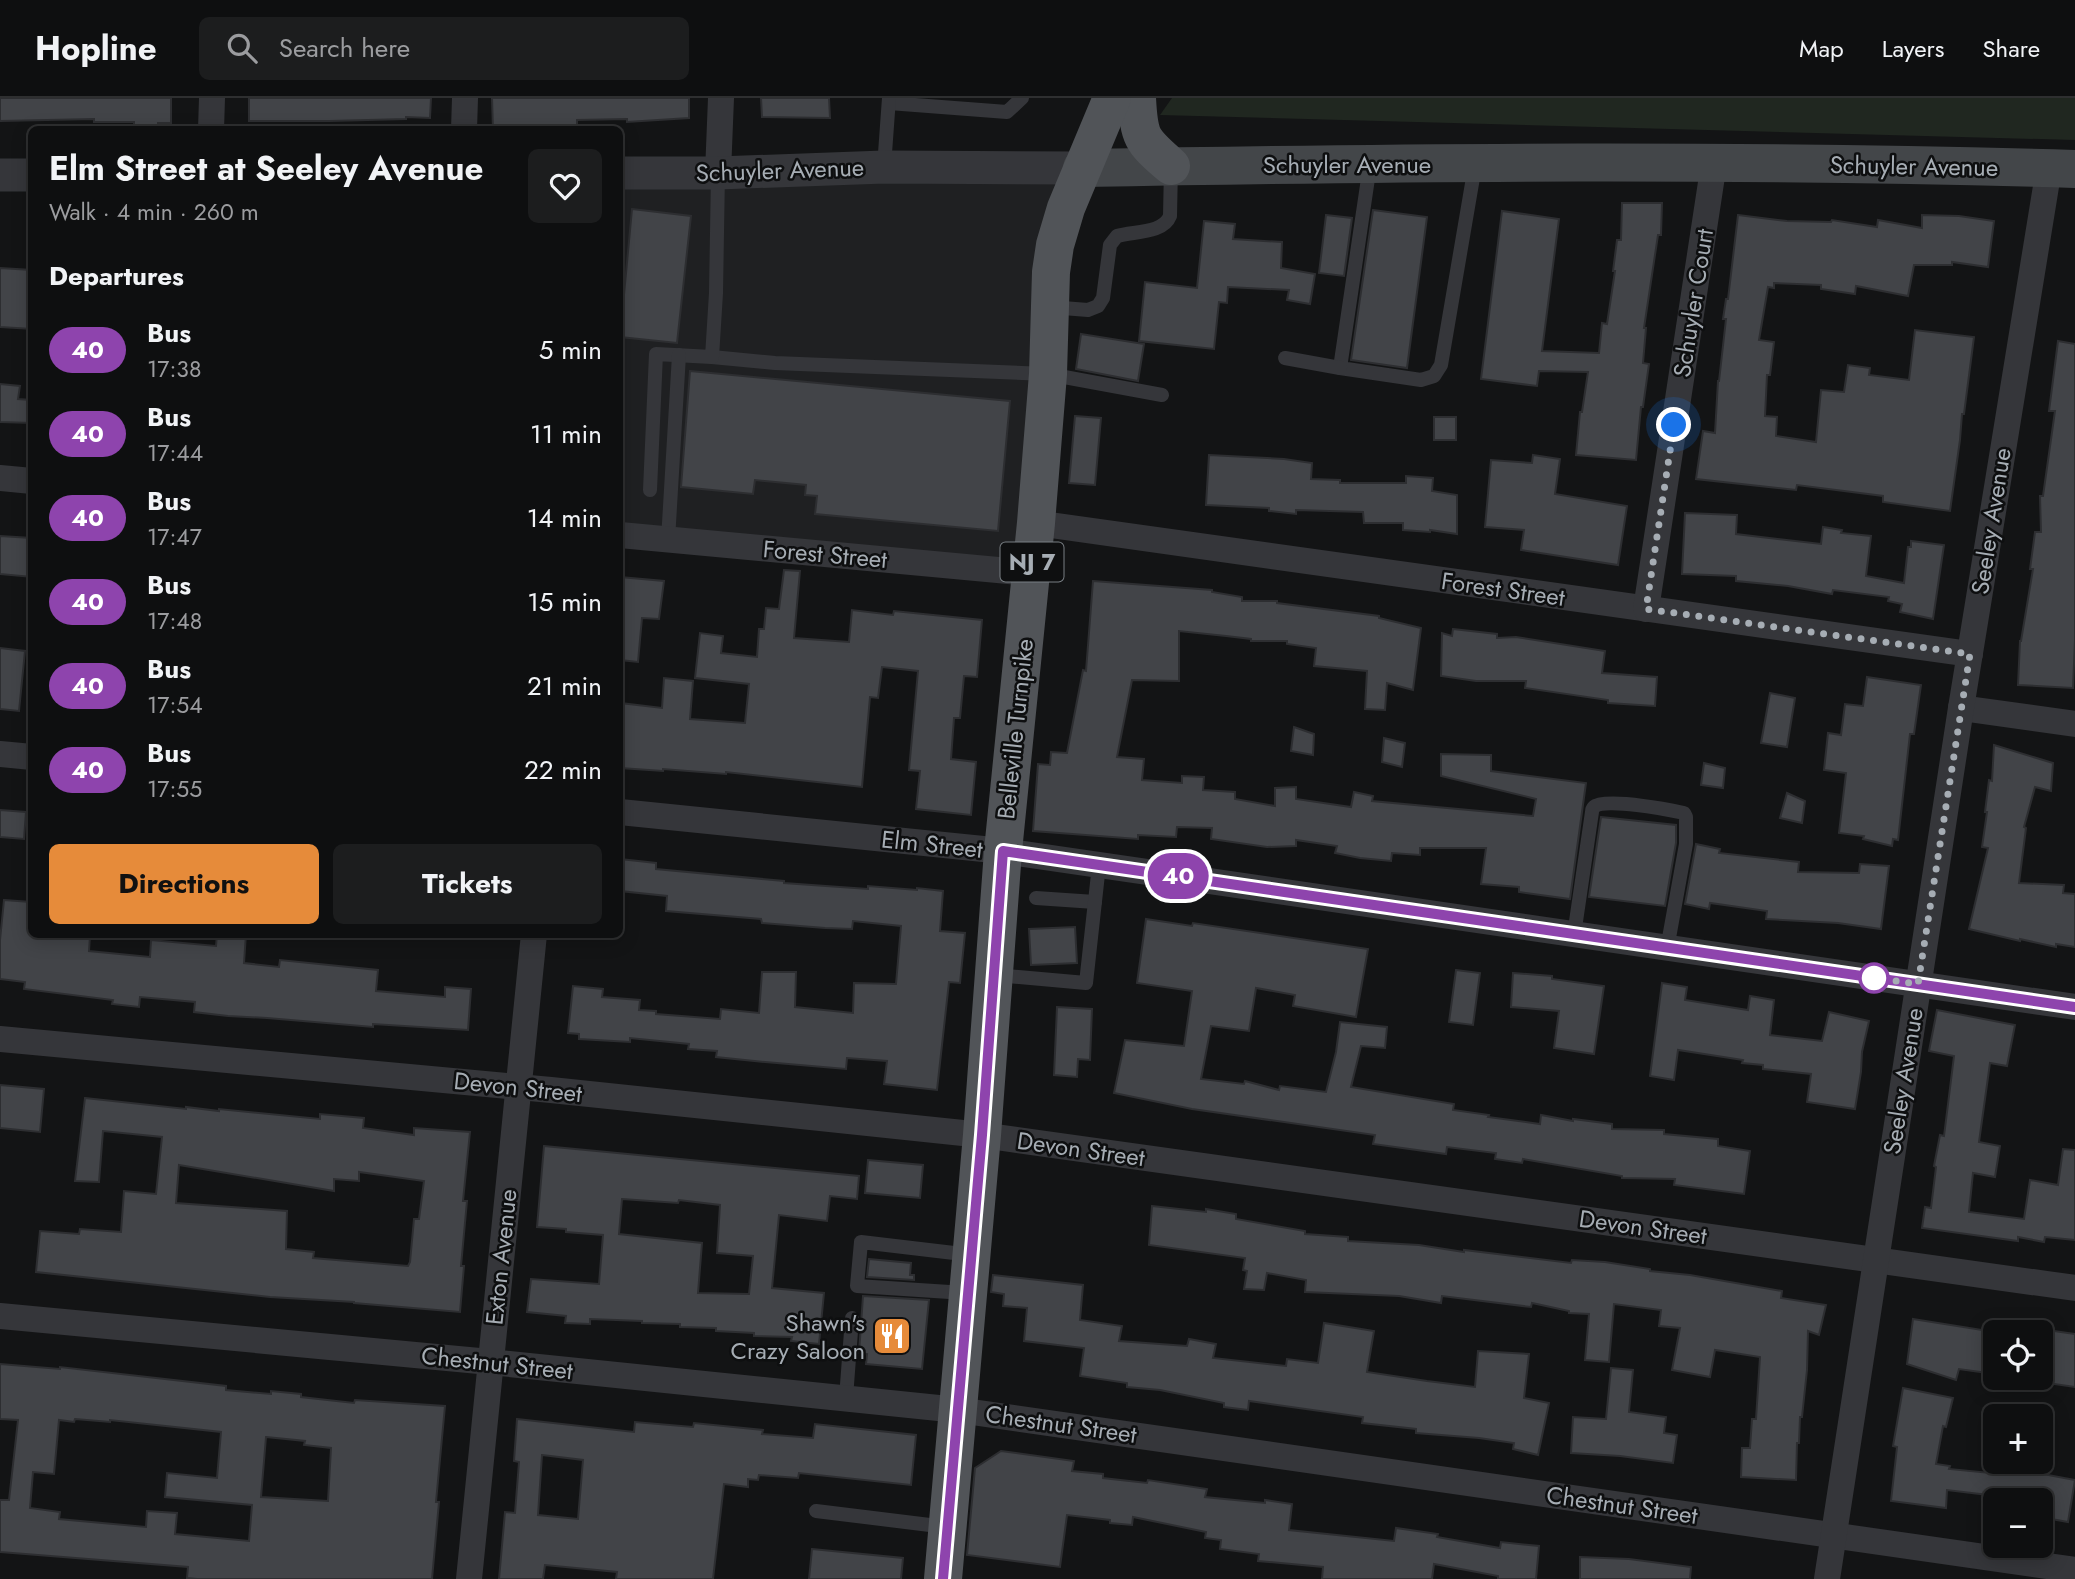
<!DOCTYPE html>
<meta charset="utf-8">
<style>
body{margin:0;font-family:Jost,sans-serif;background:#1c1d1e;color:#f1f3f6;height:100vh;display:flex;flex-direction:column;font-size:26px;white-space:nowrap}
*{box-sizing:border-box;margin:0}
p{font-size:23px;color:#9b9c9f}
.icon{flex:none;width:38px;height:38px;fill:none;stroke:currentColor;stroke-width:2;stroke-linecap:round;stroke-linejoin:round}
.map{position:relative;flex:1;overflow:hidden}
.sheet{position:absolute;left:28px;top:28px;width:595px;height:812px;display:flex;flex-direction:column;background:#0e0f10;border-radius:10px;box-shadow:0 4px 18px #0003,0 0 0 2px #2e2f30}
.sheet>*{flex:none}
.badge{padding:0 14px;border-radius:23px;font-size:24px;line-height:46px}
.buttons{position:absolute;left:1983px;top:1222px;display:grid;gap:14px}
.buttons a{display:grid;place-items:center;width:70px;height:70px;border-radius:10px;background:#0e0f10;box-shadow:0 4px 18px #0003,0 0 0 2px #2e2f30;font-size:35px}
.you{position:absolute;width:35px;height:35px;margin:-18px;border:5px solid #fff;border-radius:50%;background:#1a73e8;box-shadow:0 0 0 10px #1a73e833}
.map>.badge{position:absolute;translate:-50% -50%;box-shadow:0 0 0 4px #fff}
h2{padding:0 21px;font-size:26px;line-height:63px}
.round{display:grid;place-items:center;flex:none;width:74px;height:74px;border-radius:10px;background:#1c1d1e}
.summary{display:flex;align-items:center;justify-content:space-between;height:119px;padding:0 21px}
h1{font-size:33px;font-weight:700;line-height:52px}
.action{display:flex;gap:14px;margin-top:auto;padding:14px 21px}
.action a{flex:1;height:80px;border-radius:10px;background:#e68b3a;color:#111;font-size:28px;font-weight:700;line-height:80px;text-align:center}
.action a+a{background:#1c1d1e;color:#f1f3f6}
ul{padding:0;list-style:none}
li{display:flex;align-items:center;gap:21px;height:84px;padding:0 21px}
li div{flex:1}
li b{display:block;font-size:26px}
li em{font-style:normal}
li .badge{min-width:77px;font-weight:700;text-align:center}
header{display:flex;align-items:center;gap:42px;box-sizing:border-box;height:98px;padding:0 35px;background:#0e0f10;border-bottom:2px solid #2e2f30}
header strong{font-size:33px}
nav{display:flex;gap:38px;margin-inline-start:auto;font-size:24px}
.search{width:490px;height:63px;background:#1c1d1e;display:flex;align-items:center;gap:18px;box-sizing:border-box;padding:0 24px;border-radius:10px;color:#9b9c9f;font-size:26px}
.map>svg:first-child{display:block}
.built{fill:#1f2022}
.green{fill:#202720}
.building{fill:#424448;stroke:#2d2e31;stroke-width:2;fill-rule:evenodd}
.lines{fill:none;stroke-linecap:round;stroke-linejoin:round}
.service{stroke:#35363a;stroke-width:14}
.minor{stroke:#35363a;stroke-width:26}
.tertiary{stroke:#35363a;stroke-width:33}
.secondary{stroke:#434649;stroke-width:38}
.primary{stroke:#515458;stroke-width:38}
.line-casing{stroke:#fff;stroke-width:16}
.line{stroke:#8e44ad;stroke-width:10}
.walk{stroke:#a6adb4;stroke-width:7;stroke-dasharray:0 12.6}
.stop-dot{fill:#fff;stroke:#8e44ad;stroke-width:3.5}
.labels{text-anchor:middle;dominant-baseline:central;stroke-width:5;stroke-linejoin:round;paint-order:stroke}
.shield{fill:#0e0f10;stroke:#787e83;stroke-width:2}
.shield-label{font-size:23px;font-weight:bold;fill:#a6adb4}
.street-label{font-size:24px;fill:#a6adb4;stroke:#0e0f10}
.poi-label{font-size:24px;fill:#a6adb4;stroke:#0e0f10;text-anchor:end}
</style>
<header>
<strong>Hopline</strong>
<div class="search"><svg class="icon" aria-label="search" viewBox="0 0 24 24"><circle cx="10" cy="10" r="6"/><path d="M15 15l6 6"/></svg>Search here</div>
<nav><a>Map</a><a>Layers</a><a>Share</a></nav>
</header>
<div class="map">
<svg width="2075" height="1481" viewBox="0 0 2075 1481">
<rect width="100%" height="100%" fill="#131415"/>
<path class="built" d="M1082,70L1030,475L620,437V75Z"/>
<path class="green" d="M1172,0H2075V42L1160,17Z"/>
<g class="building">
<path d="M0,0H171V25H158V32H134V24H94V21L0,23Z"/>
<path d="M249,0H431L430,20L406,19V21L330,23H249Z"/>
<path d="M492,0H689V20L627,24V21L577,22V32H493Z"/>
<path d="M761,0H829L830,20L762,19Z"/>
<path d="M1622,105H1662L1661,137H1658L1644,230H1646L1643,265L1649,266L1643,309H1641L1636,362L1576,357L1580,314H1582L1588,274L1539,273L1537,288L1481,281L1502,113L1559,121L1542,253L1599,255L1602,225L1607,226L1615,173H1613L1617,142H1621Z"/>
<path d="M632,111L691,118L677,245L620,239Z"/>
<path d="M1373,112L1427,119L1407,270L1351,262Z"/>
<path d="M1326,117L1352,120L1344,178L1319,175Z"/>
<path d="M1738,117L1787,123L1831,124L1832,122L1877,129L1878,122L1922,130V117L1959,118L1994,123L1988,169L1952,164V167H1914L1908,198L1856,188L1855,196L1821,191V187L1774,185V190L1768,189L1759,242L1774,244L1770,277H1767L1765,318L1777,319L1776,338L1816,344L1821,292L1844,294L1848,267L1870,270L1869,277L1909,282L1915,232L1974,239L1964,316H1962L1960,342L1950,413L1883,404V398L1797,387L1796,392L1696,381L1703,333L1715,335L1718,283H1719L1726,221H1723L1726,201H1728Z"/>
<path d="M1204,123L1235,126L1233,141L1282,144L1281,170L1315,176L1310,206L1287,202L1289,192L1228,189L1227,205L1219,204L1214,251L1139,243L1145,184L1197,190Z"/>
<path d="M0,170L32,172V231L0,229Z"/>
<path d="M1081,236L1144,246L1138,283L1076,271Z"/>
<path d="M2058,243L2075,246V542L2073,590L2018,587L2020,543H2021L2033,471H2030L2035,434H2041L2040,398H2043L2055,313H2049Z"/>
<path d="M690,273L1010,303L998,433L815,416L817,398L805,397L806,387L755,382L753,396L681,389Z"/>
<path d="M0,286L20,288L18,301L32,302V325L0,324Z"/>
<path d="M1075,318L1101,320L1095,387L1069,385Z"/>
<rect x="1434" y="319" width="22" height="23"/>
<path d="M1209,357L1284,361L1312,365L1311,381L1340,382V385H1406V378L1433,380L1432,393L1457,397V436L1430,432V434L1403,432V425H1364L1363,414L1296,412V416L1269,413V410L1206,407Z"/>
<path d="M1533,357L1560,361L1555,396L1627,408L1618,467L1521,452L1524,432L1485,429L1491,362L1532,365Z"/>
<path d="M1685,415L1737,417L1736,436L1821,446L1823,429L1842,432L1841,435L1871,438L1866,478L1904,485L1908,449H1911V443L1944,447L1933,521L1900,514L1902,506L1888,503L1889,499L1833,492L1832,496L1788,488L1736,483V478L1682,476Z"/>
<path d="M0,438L32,440V479L0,476Z"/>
<path d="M784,472L800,473L794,540L849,544L852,512L893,517L894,513L982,522L977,579L964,578L960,620H954L951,661L976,664L971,717L916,711L920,673L909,672L918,573L882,569L878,600L870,599L862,689L726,674V676L663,671V673L620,670V605L662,610L664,580L693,583L690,621L745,625L749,586L695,580L700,535L723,538L721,555L757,559L759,531H764L766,510L779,511Z"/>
<path d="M620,479L664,483L659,521L642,520L638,564L620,562Z"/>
<path d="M1093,483L1212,492V494L1242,499V503H1277V505L1379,518V520L1421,530L1413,592L1387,585L1385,612L1365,611L1367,573L1314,568L1316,550L1287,546V543H1251V541L1226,538L1179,533V583L1132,582L1117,659L1144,661L1142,682L1182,685V678L1204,679L1203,692L1235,694V701L1275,708V690L1296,689V701L1351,709L1354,694L1373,698L1372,703L1533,718L1536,701L1441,678V656L1491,657V673L1586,685L1570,801L1519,794V789L1481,786L1486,750H1420V757L1392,755L1391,763L1360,760L1335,755L1337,748L1296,742V748L1267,749L1211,741L1212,730L1177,729L1176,739L1138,737V741L1033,733L1038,666L1050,667L1051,654L1067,655L1083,572L1086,573Z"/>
<path d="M1453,531L1497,536V540L1516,539L1605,553L1602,575L1657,579L1655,608L1608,605V602L1525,590L1526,583H1476L1441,578L1442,535L1452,538Z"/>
<path d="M0,550L25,553L19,613L0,611Z"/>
<path d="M1867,579L1921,587L1914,636H1910L1898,742L1893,741L1892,748L1863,741L1864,738L1839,735L1846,675L1824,672L1828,635L1841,637L1845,606L1863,608Z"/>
<path d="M1770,595L1795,600L1787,649L1761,645Z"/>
<path d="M1294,629L1314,636L1313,657L1291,653Z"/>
<path d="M1384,640L1405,645L1402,669L1382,664Z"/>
<path d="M1994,647L2053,665L2051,693L2035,689L2024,729L2026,730L2019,785L2064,787L2063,795L2075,796V849L2056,846V849L2020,841V843L1969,831L1988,750L1982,749L1987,714H1985L1989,682L1992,683Z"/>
<path d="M1704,665L1725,670L1723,690L1701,687Z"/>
<path d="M1787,695L1805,703L1802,725L1780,720Z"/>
<path d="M0,712L26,714L24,741L0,739Z"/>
<path d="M1601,719L1676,727V745L1665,808L1589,799Z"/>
<path d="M1696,746L1720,751L1719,755L1799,764L1798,774L1859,775L1860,766L1889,768L1881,831L1838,825L1766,821L1767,813L1710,805L1709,811L1685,806Z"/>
<path d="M620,761L656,765V771L784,783V785L868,791V788L917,792V790L943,793L940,833L965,835L960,885L949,884L937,992L884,986L887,963L847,960L846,971L765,964L716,959L717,953L688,951L689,946L630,940V944L579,941V936L568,935L573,888L603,891L602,899L640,902L639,912L656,913V916L720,921L721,911L759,915L762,874H796L795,909L853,915L854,885L896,886L901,828L853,823L852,831L825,830L762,825L761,821L666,813L667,798L620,793Z"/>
<path d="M4,802L31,804L29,831H32V836L90,838L89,853L150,859L151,842L216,848L217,836H246L244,865L279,869L280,862L378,872L376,893L445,899V889L471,891L468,932L373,926V929L267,920L228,918L194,914L195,904L140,899L139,909L112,906L113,902L24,891L25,884L0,881V842Z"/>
<path d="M1146,821L1192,828L1193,825L1368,851L1356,919L1293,908L1295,897L1256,890L1249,933L1211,928L1201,981L1244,986L1245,983L1279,992L1280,988L1326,994L1336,954L1340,924L1387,929L1385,950L1361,948L1351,989L1454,1006L1453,1012L1489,1017L1488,1019L1540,1026L1541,1017L1573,1023V1021L1612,1026V1031L1664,1032V1036L1718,1041V1048L1750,1053L1744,1096L1674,1087L1675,1081L1622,1080V1078L1523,1061L1522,1065L1495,1061L1496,1055L1447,1049L1446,1056L1373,1046L1375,1037L1192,1011L1114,995L1125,942L1184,948L1192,893L1137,885Z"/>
<path d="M1075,829L1077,865L1031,867L1029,831Z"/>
<path d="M1456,872L1480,875L1473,927L1449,924Z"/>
<path d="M1513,875L1552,878V881L1604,888L1594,956L1554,950L1559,913L1511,909Z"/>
<path d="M1662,885L1687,889L1685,902L1748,912L1750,898L1774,902L1770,937L1822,943L1829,914L1869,923L1862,954L1861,974L1855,1011L1807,1004L1811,976L1763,971V967L1742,965L1743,962L1678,952L1674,982L1650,978Z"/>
<path d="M1057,909L1092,911L1090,962L1078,961L1077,979L1054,977Z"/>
<path d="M1937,912L2015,927L2007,968L1990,965L1979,1044L2000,1048L1995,1079L1973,1075L1969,1114L2024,1121L2030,1082L2058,1087L2063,1051L2075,1052V1142L2045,1139L2044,1144L2018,1139V1143L1922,1130L1925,1109L1931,1110L1936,1069L1934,1068L1940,1037L1944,1038L1954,958L1929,953Z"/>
<path d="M0,987L44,991L40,1034L0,1030Z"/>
<path d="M85,1000L186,1011V1009L219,1013V1011L320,1021V1016L364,1020L363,1030L414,1037V1030L470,1034L463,1103H467L461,1168H464L460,1214L354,1205V1204L270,1199L36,1174L40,1133L79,1136L80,1131L121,1134L124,1093L156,1096L162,1039L103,1033L99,1084L75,1083ZM179,1067L334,1093V1081L359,1083V1074L424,1083L419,1121H414L410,1164L408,1168L313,1160L314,1154L286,1151L287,1113L176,1105Z"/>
<path d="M544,1048L859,1078L857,1101L830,1098L827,1123L779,1117L772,1190L824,1195L819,1246L791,1243L792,1239L754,1238V1235L716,1233V1230L680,1229V1226L642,1225V1223L590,1221V1226L565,1225L566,1218L527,1214L531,1181L599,1186L603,1137L566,1134V1131L537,1129ZM622,1101L678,1105L679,1102L720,1107L717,1155L753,1158L749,1196L698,1195L702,1145L619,1136Z"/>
<path d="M868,1062L923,1067L920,1100L865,1095Z"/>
<path d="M1152,1108L1206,1114V1111L1236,1116V1121L1305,1133V1136L1348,1139V1143L1419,1147L1464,1154V1152L1571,1165L1572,1162L1605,1164L1650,1171V1173L1690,1177L1782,1193L1781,1200L1826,1207L1819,1237L1808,1233L1807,1272L1802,1319H1800L1799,1345H1797L1796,1382L1741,1379L1742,1350H1750L1752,1321H1756L1760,1259L1715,1252L1710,1279L1672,1272L1680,1230L1659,1228L1661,1212L1614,1206L1609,1264L1585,1262L1589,1216L1569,1215V1213L1532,1205L1531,1209L1442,1198L1441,1205L1399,1198L1305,1194L1306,1182L1267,1175L1264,1192L1244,1191L1247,1173L1243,1172L1245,1160L1149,1147Z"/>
<path d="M869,1161L911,1165L910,1177H914V1182L867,1179Z"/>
<path d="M993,1177L1083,1187L1080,1222L1122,1228L1119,1243L1187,1248L1189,1241L1216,1246L1213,1260L1286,1268L1287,1261L1318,1265L1324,1225L1374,1233L1367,1274L1427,1283L1475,1289L1478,1253L1529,1256L1524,1300L1549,1305L1538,1357L1513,1351L1514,1345L1479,1340L1416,1335V1331L1362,1325L1363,1319L1249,1303L1248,1312L1224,1309V1305L1160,1292L1127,1289V1285L1080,1278L1084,1250L1024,1243L1027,1210L1003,1208L1004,1196L991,1194Z"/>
<path d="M863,1198L929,1202L922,1271L866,1266L867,1256L859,1255Z"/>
<path d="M1913,1221L1995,1234V1276L1959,1271L1956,1282L1907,1266Z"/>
<path d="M2040,1231L2075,1236V1289L2040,1284Z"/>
<path d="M0,1266L60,1271V1269L226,1288V1292L271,1296V1293L301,1296V1299L354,1305L355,1302L445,1308L436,1404H439L432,1481H197L187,1480L188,1469L0,1454V1402H9L18,1322L0,1321ZM75,1321L110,1324V1322L221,1334L217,1380L167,1375L165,1399L252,1407L249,1443L175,1436L177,1415L147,1413L146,1429L59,1421L60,1414L30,1410L33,1374L54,1376L59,1322L74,1324ZM266,1339L305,1343L304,1347L331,1350L328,1403L261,1399Z"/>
<path d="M1611,1270L1633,1272L1629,1314L1666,1319L1664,1335L1677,1337L1673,1365L1620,1358L1571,1355L1573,1319L1606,1321Z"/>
<path d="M1903,1290L1953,1300L1946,1329L1943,1328L1936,1366L1950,1368L1949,1371L1990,1375L1991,1363L2021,1365V1372L2075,1382L2068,1424L2040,1419V1402H1988V1397L1947,1392L1946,1410L1891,1403L1897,1349L1893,1348Z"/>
<path d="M517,1321L634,1334L635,1324L693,1329L694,1325L763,1332L762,1336L813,1340L815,1326L916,1337L911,1387L799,1375L798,1380L759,1377L758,1382L748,1381V1389L724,1386L713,1481H616L617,1474L545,1467L543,1481H499L505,1414L515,1415L519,1364L514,1363ZM542,1357L583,1362L578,1421L538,1417Z"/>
<path d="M1001,1353L1074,1363L1072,1373L1103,1376V1380L1147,1385L1148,1382L1207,1391L1205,1399L1265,1405V1402L1292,1406L1289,1432L1394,1443L1396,1430L1438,1436L1437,1439L1500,1450L1501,1444L1539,1448L1536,1481H1498V1478L1434,1466L1432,1481H1322L1323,1469L1258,1463L1259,1456L1220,1451L1221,1442L1205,1440L1206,1434L1133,1419L1132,1427L1110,1425V1422L1067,1417L1060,1469L967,1457L975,1370Z"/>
<path d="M812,1451L903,1460L901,1481H809Z"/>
<path d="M1580,1459L1629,1461L1691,1469L1690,1481H1580Z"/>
</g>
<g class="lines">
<g class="service">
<path d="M889,5L1007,14L1022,0"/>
<path d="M1370,67L1340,270L1421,282L1434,278L1441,267L1475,68"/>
<path d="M884,69L889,0"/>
<path d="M1050,209L1088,212L1098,208L1103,200L1110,147L1117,138C1133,133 1163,136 1170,118L1171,69"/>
<path d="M712,259L775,265L1048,276L1162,297"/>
<path d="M1285,260L1340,270"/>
<path d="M650,392L656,256L712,259L716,195L718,75"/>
<path d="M668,442L679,257"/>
<path d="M1036,800L1095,804"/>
<path d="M1574,837L1592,714C1592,712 1593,710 1594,709C1604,699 1669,712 1684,715L1686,719V746L1667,851"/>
<path d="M996,877L1086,885L1099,767"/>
<path d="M965,1195L857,1188L861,1144L971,1157"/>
<path d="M846,1300L852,1220"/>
<path d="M816,1413L946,1429"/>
</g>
<g class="minor">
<path d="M211,32L212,0"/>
<path d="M464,32L465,0"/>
<path d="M718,75L721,0"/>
<path d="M0,380L32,383"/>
<path d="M1036,425L1970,556"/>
<path d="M620,437L1030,475"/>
<path d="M1646,511L1714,65"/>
<path d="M1961,610L2075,626"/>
<path d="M0,656L32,659"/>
<path d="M620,714L1003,753L2075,909"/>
<path d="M0,941L551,992L982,1037L2075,1190"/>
<path d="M0,1218L490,1264L958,1312L2075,1472"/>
<path d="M469,1481L534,836"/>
<path d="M1827,1481L1961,610L2049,70"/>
</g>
<g class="tertiary">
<path d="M620,75H718L884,69L1082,70"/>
<path d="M0,77H32"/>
</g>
<path class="secondary" d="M1082,70C1413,64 1744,61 2075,71"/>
<g class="primary">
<path d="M1137,0C1139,40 1141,42 1171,68"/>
<path d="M943,1481L982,1037L1003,753L1036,425L1048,276L1051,174L1055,147L1066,110L1112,0"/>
</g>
</g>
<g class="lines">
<defs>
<path id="line" d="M943,1481L982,1037L1003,753L2075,909"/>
</defs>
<use href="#line" class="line-casing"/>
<use href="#line" class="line"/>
<path class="walk" d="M1674,327L1646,511L1970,556L1918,886L1868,879L1874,880"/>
</g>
<defs>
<symbol id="restaurant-square" viewBox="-11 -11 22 22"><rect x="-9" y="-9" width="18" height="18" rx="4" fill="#e68b3a" stroke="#0e0f10"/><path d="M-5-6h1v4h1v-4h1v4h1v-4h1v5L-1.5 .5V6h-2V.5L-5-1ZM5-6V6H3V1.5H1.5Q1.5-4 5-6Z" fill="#fff"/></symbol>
</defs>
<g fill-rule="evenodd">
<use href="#restaurant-square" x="870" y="1216" width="44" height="44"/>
</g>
<circle class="stop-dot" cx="1874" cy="880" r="14"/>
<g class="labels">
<rect class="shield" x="1000.5" y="444.5" width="63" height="39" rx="5"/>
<g class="shield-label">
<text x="1032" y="464">NJ 7</text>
</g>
<g class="street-label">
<text x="1347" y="66">Schuyler Avenue</text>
<text transform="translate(1914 68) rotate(1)">Schuyler Avenue</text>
<text transform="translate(780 72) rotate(-2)">Schuyler Avenue</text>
<text transform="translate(1693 205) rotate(-81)">Schuyler Court</text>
<text transform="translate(1991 423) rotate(-81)">Seeley Avenue</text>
<text transform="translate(825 456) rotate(5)">Forest Street</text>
<text transform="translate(1503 491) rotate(8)">Forest Street</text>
<text transform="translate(1015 631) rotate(-84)">Belleville Turnpike</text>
<text transform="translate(932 746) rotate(6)">Elm Street</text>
<text transform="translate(1903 983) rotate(-81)">Seeley Avenue</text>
<text transform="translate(518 989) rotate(6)">Devon Street</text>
<text transform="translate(1081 1051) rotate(8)">Devon Street</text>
<text transform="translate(1643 1129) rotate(8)">Devon Street</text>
<text transform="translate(501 1159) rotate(-84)">Exton Avenue</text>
<text transform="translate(497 1265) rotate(6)">Chestnut Street</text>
<text transform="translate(1061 1326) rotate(8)">Chestnut Street</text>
<text transform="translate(1622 1407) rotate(8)">Chestnut Street</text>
</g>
<g class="poi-label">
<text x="865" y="1224">Shawn's<tspan x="865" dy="28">Crazy Saloon</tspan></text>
</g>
</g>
</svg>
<div class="buttons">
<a><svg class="icon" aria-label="locate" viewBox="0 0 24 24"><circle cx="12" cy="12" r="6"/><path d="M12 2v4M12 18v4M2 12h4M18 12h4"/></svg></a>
<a>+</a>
<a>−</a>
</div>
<div class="you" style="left:1674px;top:327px"></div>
<b class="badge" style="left:1178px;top:778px;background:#8e44ad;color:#fff">40</b>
<section class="sheet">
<div class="summary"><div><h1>Elm Street at Seeley Avenue</h1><p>Walk · 4 min · 260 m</p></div><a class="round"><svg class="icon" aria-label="heart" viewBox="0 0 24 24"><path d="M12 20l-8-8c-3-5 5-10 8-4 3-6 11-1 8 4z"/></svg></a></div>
<h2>Departures</h2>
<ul>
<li><span class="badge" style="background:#8e44ad;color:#fff">40</span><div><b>Bus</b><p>17:38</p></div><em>5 min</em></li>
<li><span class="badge" style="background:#8e44ad;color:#fff">40</span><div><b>Bus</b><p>17:44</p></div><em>11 min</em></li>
<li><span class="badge" style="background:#8e44ad;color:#fff">40</span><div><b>Bus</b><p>17:47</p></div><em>14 min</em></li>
<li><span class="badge" style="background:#8e44ad;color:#fff">40</span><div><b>Bus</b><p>17:48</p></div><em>15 min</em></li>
<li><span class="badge" style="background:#8e44ad;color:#fff">40</span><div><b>Bus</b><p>17:54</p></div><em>21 min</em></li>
<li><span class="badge" style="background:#8e44ad;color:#fff">40</span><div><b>Bus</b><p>17:55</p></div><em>22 min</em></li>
</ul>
<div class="action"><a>Directions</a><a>Tickets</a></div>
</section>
</div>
